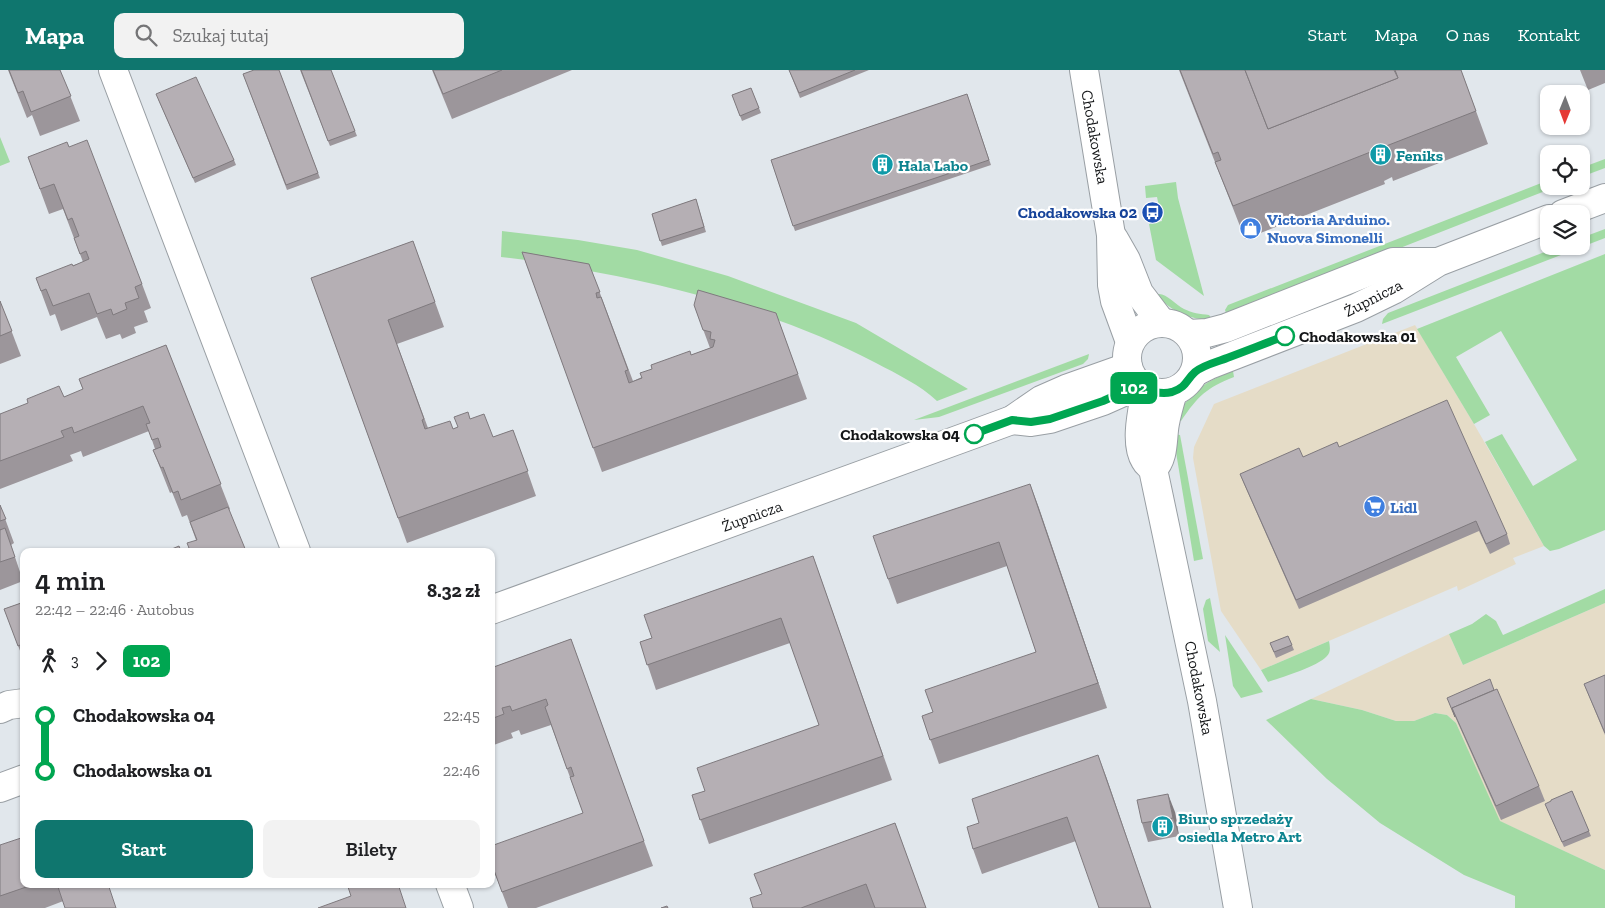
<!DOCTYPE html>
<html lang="pl">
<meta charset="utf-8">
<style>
body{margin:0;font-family:"Zilla Slab",serif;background:#f2f2f2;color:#202124;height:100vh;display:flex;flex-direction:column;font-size:19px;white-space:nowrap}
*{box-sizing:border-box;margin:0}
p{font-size:16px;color:#757577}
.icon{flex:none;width:28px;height:28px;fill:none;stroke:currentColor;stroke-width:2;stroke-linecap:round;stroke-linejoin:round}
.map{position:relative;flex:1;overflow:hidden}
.side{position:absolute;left:20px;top:478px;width:475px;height:340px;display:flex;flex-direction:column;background:#fff;border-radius:10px;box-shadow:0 1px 4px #0004}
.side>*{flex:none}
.badge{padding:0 10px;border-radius:8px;font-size:18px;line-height:32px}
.needle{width:32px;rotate:181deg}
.fabs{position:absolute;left:1540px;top:15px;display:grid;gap:10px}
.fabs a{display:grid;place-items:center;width:50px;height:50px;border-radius:10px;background:#fff;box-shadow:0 1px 4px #0004;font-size:25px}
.map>.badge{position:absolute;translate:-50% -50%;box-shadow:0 0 0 2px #fff}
.legs{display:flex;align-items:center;gap:8px;height:55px;padding:0 15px;font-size:16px}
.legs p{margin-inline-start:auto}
.head{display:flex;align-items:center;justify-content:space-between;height:85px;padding:0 15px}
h1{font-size:28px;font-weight:600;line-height:38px}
.action{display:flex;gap:10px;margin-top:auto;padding:10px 15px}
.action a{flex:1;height:58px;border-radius:10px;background:#0f766e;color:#fff;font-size:20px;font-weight:600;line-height:58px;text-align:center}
.action a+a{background:#f2f2f2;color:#202124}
ul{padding:0 15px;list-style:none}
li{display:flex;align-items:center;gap:18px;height:55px;font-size:19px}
li i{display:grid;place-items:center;width:8px;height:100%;margin:0 6px;background:currentColor}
li i::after{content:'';width:12px;height:12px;margin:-6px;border:4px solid;border-radius:50%;background:#fff}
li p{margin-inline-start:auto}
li:first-child i{background:linear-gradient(#0000 50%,currentColor 0)}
li:last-child i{background:linear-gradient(currentColor 50%,#0000 0)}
header{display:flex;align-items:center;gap:30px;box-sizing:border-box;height:70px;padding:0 25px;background:#0f766e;color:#fff}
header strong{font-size:24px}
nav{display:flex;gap:28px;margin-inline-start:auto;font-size:18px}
.search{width:350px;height:45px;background:#f2f2f2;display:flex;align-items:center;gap:12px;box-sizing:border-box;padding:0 18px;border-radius:10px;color:#757577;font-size:19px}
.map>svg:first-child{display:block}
.commercial{fill:#e5dcc7}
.green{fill:#a2dba4}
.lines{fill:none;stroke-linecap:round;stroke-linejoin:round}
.minor-casing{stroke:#999fa4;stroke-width:30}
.minor{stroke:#fff;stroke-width:28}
.wall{fill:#9c969b}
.shaded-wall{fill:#7f7a7e}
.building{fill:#b5afb4;stroke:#7f7a7e}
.line-1-casing{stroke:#fff;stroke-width:11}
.line-1{stroke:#00a651;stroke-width:8}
.stop-1-dot{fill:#fff;stroke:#00a651;stroke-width:2.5}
.labels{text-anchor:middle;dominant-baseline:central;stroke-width:4.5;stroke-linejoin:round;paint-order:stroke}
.street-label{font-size:16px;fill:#141618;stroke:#fff}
.culture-label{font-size:16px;font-weight:bold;fill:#0d838f;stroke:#fff;text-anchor:start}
.transit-label{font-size:16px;font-weight:bold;fill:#164399;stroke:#fff;text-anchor:end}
.shop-label{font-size:16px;font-weight:bold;fill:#366cbe;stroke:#fff;text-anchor:start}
.stop-label{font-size:16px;font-weight:bold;fill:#141618;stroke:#fff;text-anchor:start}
</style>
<header>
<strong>Mapa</strong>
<div class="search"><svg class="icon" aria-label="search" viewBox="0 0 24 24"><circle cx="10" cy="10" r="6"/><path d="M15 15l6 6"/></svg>Szukaj tutaj</div>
<nav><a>Start</a><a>Mapa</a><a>O nas</a><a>Kontakt</a></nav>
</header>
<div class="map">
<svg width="1605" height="838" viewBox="0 0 1605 838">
<rect width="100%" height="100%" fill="#e1e7ec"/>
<g class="commercial">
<path d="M1415,255L1474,354L1544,476L1513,488L1516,494L1458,521L1457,516L1261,600L1221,541L1193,388L1194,377L1214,334Z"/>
<path d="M1605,533V800L1499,751L1456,653L1447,645L1435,643L1414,651H1396L1362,640L1311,629L1449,564L1463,595Z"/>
</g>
<g class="green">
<path d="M0,67L10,92L0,96Z"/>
<path d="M1605,89V98L1581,107V98Z"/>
<path d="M1549,110V116H1558L1227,246L1225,240L1228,235Z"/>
<path d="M1176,112L1178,128L1204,226L1156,190L1149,154L1162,151L1157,127L1146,128L1145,116Z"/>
<path d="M1605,159V168L1382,254L1383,249L1388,243L1560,176H1581V168Z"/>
<path d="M502,161L578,170L637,180L728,206L856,253L968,319L937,331C920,315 897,304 876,293C789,247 692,220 595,202C564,196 533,190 501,187Z"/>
<path d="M1605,184V460L1559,479L1550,481L1544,476L1485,372L1502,364L1533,416L1577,390L1501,261L1456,287L1490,345L1474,354L1417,259Z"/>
<path d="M1159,224C1167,224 1176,235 1184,239C1192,243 1200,244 1209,245L1213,250C1190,250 1172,242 1156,225Z"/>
<path d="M1089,284L1088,289L1083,294L939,347L914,350Z"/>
<path d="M1233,301L1234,307C1206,318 1198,326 1181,351L1175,350C1187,325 1206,310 1233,301Z"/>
<path d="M1173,364L1180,365L1203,489L1194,491Z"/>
<path d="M1605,519V533L1463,595L1449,564L1472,554L1486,544L1496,551L1503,565Z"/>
<path d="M1210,528L1220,582L1208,571L1203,539L1206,530Z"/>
<path d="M1225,565L1263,622L1241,628L1233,616Z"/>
<path d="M1329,571C1330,577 1331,582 1327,586C1317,597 1282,607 1268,612L1261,600Z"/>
<path d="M1311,629L1362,640L1396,651H1414L1435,643L1447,645L1456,653L1500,751L1605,800V838H1515V826L1464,805L1380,753L1327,709L1266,650Z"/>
</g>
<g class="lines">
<defs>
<g id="minor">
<path d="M113,0L296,481"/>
<path d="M1084,0L1111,165L1112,215L1115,231L1130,272"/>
<path d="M1563,144L1605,128"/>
<path d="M1114,169L1126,190L1139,223L1161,252"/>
<circle cx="1162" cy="288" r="35"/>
<path d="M1189,264L1207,263L1226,258L1393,192H1437"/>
<path d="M1195,302L1209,295L1356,238L1393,220L1438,192L1549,149"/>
<path d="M1146,319C1143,338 1134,373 1145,390C1147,394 1151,396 1153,399L1202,631L1238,838"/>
<path d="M1012,350L1031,352L1050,349L1103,331L1139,315"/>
<path d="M1153,399C1165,387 1162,368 1165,353C1167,342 1170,332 1173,322"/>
<path d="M491,540L974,364L1012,350L1041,330L1066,319L1128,297"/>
<path d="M0,639L9,635L24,633"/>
<path d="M0,718L24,709"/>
<path d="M450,814L459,838"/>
</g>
</defs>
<use href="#minor" class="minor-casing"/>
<use href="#minor" class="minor"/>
</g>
<g class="wall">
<path d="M8,0H60L80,51L40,66L32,45L27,48Z"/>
<path d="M279,0L320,108L287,120L243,4Z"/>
<path d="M300,0H331L357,66L330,76Z"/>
<path d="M432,0H572L452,49Z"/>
<path d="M789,0H869L800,28Z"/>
<path d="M1179,0H1461L1488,74L1393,111L1392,107L1384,111L1385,114L1245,169Z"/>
<path d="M1580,0H1605V13L1588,20Z"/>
<path d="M751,18L761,43L742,51L732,25Z"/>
<path d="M967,24L991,95L795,161L771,90Z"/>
<path d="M158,29L234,90L236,95L195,113Z"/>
<path d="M69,77L142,214L151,238L144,241L148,252L134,257L136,263L122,269L120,264L106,269L97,247L61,261L55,244L50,246L36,208L83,192L63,139L49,144L28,87Z"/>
<path d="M696,129L706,162L662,176L652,144Z"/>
<path d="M413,171L444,257L397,274L428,358L453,359L458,357L470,349L493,367L513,360L536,426L407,473L311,208Z"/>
<path d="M522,182L589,194L633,311L691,285L710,278L694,235L776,243L807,329L602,402Z"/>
<path d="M0,231L21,286L0,294Z"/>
<path d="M166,275L230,439L189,478L196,470L187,445L182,447L172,422L170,423L153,380L155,379L149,361L83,387L81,381L70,385L73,391L0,419V344L64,327L83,320L79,309Z"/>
<path d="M1339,377L1507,464L1510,474L1490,484L1479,461L1299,539L1244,414L1240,404Z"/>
<path d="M1030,414L1107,638L939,694L922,646L933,642L1036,582L1007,496L897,534L888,509Z"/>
<path d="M0,435L14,473L11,475L23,511L0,520Z"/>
<path d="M813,486L892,710L709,774L692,725L705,721L819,655L790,573L656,620L640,572L652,568Z"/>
<path d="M24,532V591L4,539Z"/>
<path d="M1288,566L1294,580L1276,588L1270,573Z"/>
<path d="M571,569L653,796L536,838H508L491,793L583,743L551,655L521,665L519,660L511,663L513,668L491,676V598Z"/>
<path d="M1605,605V665L1584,614Z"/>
<path d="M1449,633L1539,716L1545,731L1501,750Z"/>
<path d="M1107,709L1076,771L982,804L973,779L979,753Z"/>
<path d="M1572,721L1591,766L1564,777L1547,739L1551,731Z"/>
<path d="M1175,742L1179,766L1148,772L1142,753Z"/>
<path d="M895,753L926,838H753L762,824Z"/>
<path d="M0,775L24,814H108L45,838H0Z"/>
</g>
<g class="shaded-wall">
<path d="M1030,414L1039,438L1107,638L1098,613Z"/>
<path d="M1098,685L1107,709L1151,838Z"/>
<path d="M1168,724L1175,742L1179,766L1173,748Z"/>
</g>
<g class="building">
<path d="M9,0H60L71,26L31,42L23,21L18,23Z"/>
<path d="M254,0H279L318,103L286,115L243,4Z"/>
<path d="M301,0H331L355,61L328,71Z"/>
<path d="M433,0H502L443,24Z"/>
<path d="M789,0H855L799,23Z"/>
<path d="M1180,0H1245L1268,59L1398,8L1395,0H1461L1476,41L1381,78L1380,74L1372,77L1373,81L1233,136L1215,92L1221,90L1218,82L1213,84Z"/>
<path d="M1245,0H1394L1398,8L1268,59Z"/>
<path d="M196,7L234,90L193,108L156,24Z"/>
<path d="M751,18L759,38L740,46L732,25Z"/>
<path d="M967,24L989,90L793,156L771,90Z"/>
<path d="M87,70L142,214L135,217L139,228L125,233L127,239L113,245L111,239L97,244L89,223L53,236L46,219L41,221L36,208L72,194L73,196L89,189L86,181L80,184L74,168L79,166L72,148L68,150L54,114L40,119L28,87L67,72L69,77Z"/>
<path d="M696,129L704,157L660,171L652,144Z"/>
<path d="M413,171L435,232L388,250L424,349L422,350L425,359L450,351L453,359L458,357L454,347L468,342L470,349L484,344L493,367L513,360L528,401L398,448L311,208Z"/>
<path d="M522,182L589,194L600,222L596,223L597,228L601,227L628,300L625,301L629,313L642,308L640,303L652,299L651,295L690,281L691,285L713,277L715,270L710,269L711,262L703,260L694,235L698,220L776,243L798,304L593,378Z"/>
<path d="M0,231L12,261L0,266Z"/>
<path d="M166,275L221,414L181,430L178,421L173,423L163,397L161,398L153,380L161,377L158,368L152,370L146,354L150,353L143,336L74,363L72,357L61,361L64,367L0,391V344L28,333L27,329L59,316L64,327L83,319L79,309Z"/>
<path d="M1447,330L1507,464L1486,474L1476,451L1296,530L1240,404L1299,378L1303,387L1337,372L1339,377Z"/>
<path d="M1030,414L1098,613L930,670L922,646L933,642L925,620L1036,582L999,472L888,509L873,466Z"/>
<path d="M0,435L6,449L0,451Z"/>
<path d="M228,437L246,481H182L189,478L187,473L197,470L190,452Z"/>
<path d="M5,458L15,487L0,492V459V460Z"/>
<path d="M179,476L181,481H167Z"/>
<path d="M813,486L883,686L700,750L692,725L705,721L697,698L819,655L781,548L647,595L640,572L652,568L644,545Z"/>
<path d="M24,532V578L22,574L18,576L4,539Z"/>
<path d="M1288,566L1292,575L1274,582L1270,573Z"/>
<path d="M571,569L644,771L502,822L491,792V776L583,743L570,707L574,706L571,697L567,699L545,637L548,635L546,629L512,641L510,636L502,638L504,644L491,649V598Z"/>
<path d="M24,581V584L22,585L21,582Z"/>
<path d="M1605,605V663L1584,614Z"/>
<path d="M1490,609L1494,620L1452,638L1455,647L1447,628Z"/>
<path d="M1497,619L1539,716L1496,736L1452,638Z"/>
<path d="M1098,685L1151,838H1099L1067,747L973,779L967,757L979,753L972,729Z"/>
<path d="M1572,721L1589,761L1562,772L1545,734L1551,731V730Z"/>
<path d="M1168,724L1173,748L1142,753L1137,730Z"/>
<path d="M895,753L926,838H875L866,814L801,838H753L750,828L762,824L754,804Z"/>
<path d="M24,767V814H35L0,826V775Z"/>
<path d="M57,814H108L116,838H65Z"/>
<path d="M347,814H398L406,838H318L351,826Z"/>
<path d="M667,836L668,838H661Z"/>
</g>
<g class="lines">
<defs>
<path id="line-1" d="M974,364L1012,350L1031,352L1050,349L1103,331L1139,315C1150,321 1160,325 1172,322C1187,317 1186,310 1195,302C1203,295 1217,292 1227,288C1246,281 1266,273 1285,266"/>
</defs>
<use href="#line-1" class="line-1-casing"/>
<use href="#line-1" class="line-1"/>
</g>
<defs>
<symbol id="building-disc" viewBox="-11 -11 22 22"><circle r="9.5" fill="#0f9aa8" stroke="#fff"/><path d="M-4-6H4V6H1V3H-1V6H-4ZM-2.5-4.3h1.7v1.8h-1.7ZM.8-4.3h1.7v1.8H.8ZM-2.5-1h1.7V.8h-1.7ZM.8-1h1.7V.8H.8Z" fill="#fff"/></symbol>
<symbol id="bus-disc" viewBox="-11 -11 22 22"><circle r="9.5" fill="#1a4fb4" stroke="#fff"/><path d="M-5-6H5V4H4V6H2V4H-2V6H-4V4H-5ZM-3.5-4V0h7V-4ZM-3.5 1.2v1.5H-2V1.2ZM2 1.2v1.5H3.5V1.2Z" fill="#fff"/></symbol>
<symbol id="shop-disc" viewBox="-11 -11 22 22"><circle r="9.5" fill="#3f7fe0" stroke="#fff"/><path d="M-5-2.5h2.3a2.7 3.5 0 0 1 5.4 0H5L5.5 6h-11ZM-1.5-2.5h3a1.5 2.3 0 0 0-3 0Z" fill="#fff"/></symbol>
<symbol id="supermarket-disc" viewBox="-11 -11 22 22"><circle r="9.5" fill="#3f7fe0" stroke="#fff"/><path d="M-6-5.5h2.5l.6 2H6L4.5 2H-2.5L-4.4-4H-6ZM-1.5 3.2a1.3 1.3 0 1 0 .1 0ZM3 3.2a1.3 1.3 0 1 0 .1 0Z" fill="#fff"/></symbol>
</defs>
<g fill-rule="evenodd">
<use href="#building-disc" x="1368" y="72" width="25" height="25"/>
<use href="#building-disc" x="870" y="82" width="25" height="25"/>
<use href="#bus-disc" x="1140" y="130" width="25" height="25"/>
<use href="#shop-disc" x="1238" y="146" width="25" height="25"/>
<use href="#supermarket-disc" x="1362" y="424" width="25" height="25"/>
<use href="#building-disc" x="1150" y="744" width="25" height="25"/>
</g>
<g class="stop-1-dot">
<circle cx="1285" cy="266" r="9"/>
<circle cx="974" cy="364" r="9"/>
</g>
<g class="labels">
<g class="street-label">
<text transform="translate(1095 67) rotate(80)">Chodakowska</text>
<text transform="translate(1373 228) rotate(-27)">Żupnicza</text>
<text transform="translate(752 446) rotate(-20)">Żupnicza</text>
<text transform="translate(1199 618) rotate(79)">Chodakowska</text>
</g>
<g class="culture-label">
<text x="1396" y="85">Feniks</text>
<text x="898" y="95">Hala Labo</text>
<text x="1178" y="748">Biuro sprzedaży<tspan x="1178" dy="18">osiedla Metro Art</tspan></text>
</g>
<g class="transit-label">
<text x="1137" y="142">Chodakowska 02</text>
</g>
<g class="shop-label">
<text x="1267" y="149">Victoria Arduino.<tspan x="1267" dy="18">Nuova Simonelli</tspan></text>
<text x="1390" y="437">Lidl</text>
</g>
<g class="stop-label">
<text x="1299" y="266">Chodakowska 01</text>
<text x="960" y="364" text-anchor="end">Chodakowska 04</text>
</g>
</g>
</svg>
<div class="fabs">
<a><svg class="needle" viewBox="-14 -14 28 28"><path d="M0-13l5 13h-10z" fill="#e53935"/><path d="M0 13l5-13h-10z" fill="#757577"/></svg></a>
<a><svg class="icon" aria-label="locate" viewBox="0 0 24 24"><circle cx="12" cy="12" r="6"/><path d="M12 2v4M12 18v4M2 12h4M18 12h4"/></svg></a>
<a><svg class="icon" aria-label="layers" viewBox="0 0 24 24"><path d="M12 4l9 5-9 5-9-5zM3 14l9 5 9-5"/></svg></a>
</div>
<b class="badge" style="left:1134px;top:318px;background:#00a651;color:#fff">102</b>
<section class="side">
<div class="head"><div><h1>4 min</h1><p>22:42 – 22:46 · Autobus</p></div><b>8.32 zł</b></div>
<div class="legs"><svg class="icon" aria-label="walk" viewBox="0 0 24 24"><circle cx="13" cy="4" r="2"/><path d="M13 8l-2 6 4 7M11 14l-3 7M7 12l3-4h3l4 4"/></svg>3<svg class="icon" aria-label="forward" viewBox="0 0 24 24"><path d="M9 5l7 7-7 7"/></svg><b class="badge" style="background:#00a651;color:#fff">102</b></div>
<ul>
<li><i style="color:#00a651"></i><b>Chodakowska 04</b><p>22:45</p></li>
<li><i style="color:#00a651"></i><b>Chodakowska 01</b><p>22:46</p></li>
</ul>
<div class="action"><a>Start</a><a>Bilety</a></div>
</section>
</div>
